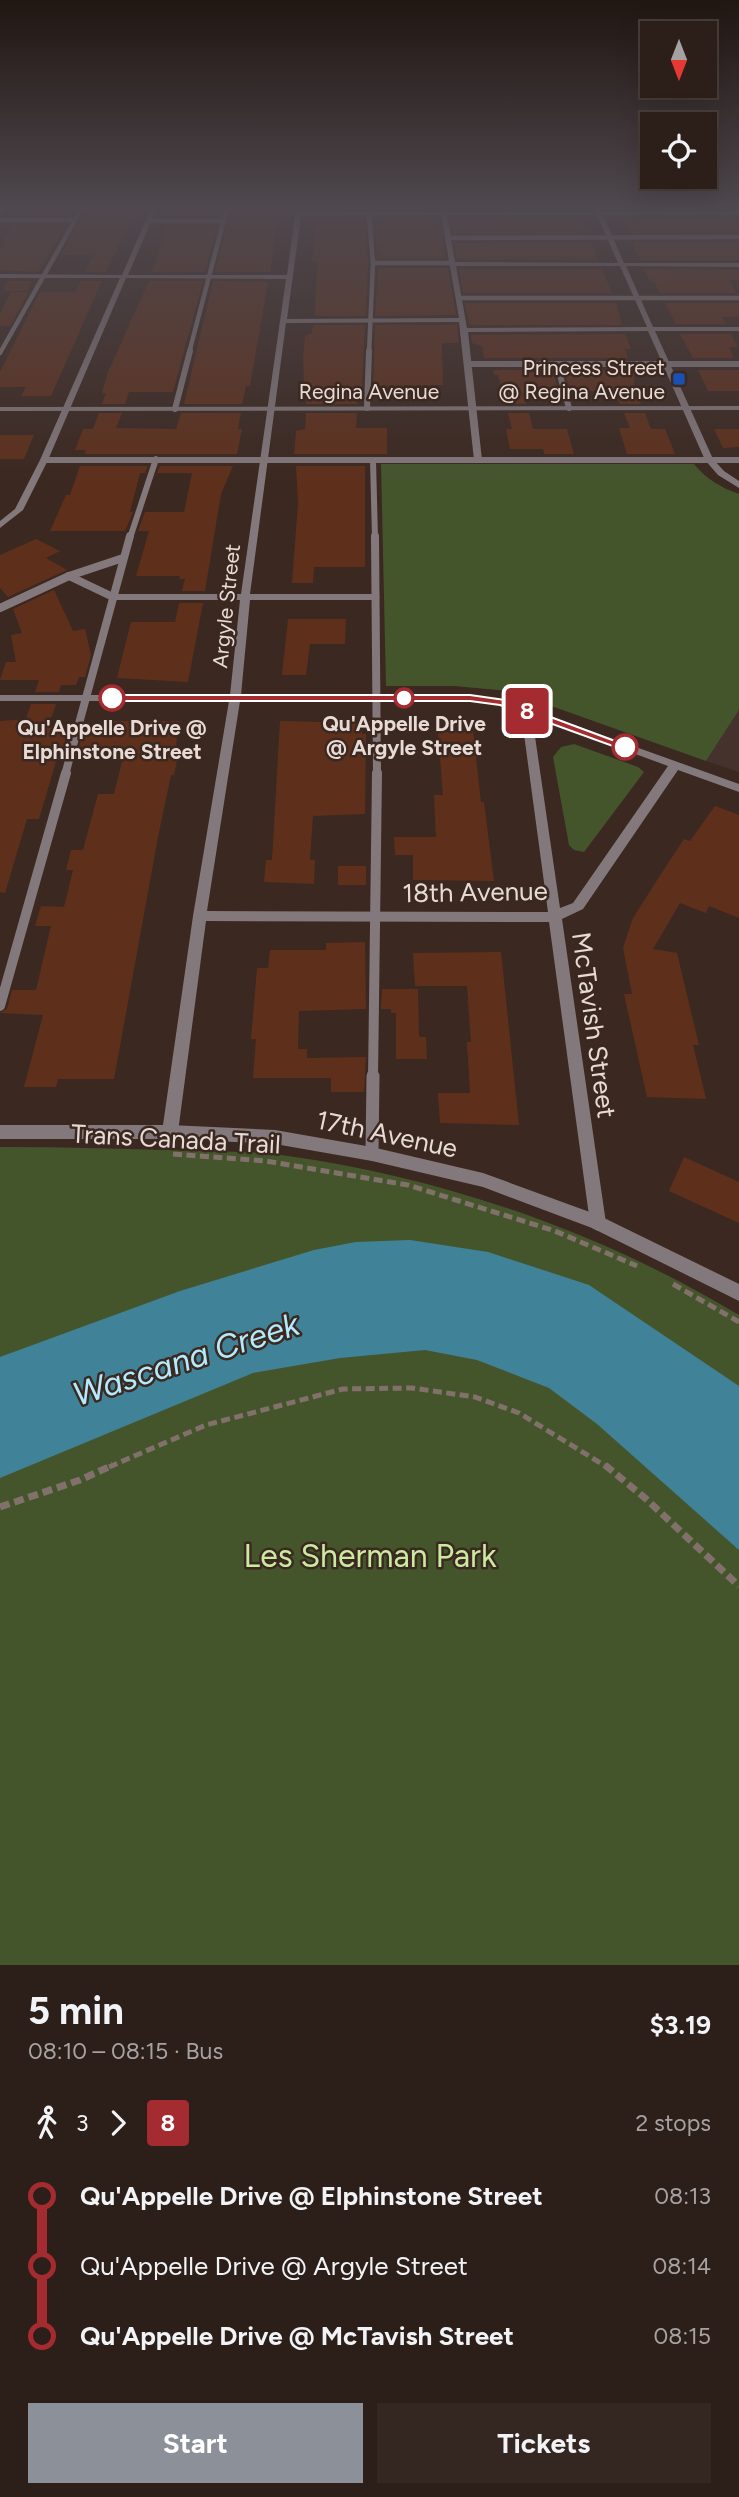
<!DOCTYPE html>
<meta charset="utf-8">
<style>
body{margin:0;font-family:Figtree,sans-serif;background:#342721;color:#f1f3f6;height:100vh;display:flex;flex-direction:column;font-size:26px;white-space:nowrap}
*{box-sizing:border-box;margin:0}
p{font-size:23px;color:#a6a2a2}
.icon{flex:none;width:38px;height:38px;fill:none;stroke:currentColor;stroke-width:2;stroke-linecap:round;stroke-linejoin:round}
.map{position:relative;height:1965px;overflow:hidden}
.panel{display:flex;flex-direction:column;background:#2c1e18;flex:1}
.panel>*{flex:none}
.badge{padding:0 14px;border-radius:5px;font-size:24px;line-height:46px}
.needle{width:46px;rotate:180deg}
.fabs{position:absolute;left:640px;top:21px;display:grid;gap:14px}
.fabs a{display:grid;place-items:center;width:77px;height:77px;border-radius:0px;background:#2c1e18;box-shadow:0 7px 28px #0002,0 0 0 2px #483c37;font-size:35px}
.map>.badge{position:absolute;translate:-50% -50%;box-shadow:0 0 0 4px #fff}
.legs{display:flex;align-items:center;gap:10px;height:77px;padding:0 28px;font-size:23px}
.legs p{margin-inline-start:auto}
.headline{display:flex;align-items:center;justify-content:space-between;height:119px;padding:0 28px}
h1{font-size:38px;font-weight:700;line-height:52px}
.cta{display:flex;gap:14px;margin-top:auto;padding:14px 28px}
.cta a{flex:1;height:80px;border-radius:0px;background:#8c9099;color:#fff;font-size:28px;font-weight:700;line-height:80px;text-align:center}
.cta a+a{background:#342721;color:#f1f3f6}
ul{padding:0 28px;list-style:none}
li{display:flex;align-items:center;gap:24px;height:70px;font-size:26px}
li i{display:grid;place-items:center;width:10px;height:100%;margin:0 9px;background:currentColor}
li i::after{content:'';width:18px;height:18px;margin:-9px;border:5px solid;border-radius:50%;background:#2c1e18}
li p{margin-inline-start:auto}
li:first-child i{background:linear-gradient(#0000 50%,currentColor 0)}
li:last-child i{background:linear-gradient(currentColor 50%,#0000 0)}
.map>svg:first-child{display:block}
.education{fill:#46322d}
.green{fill:#44552c}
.water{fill:#408398}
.building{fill:#5e301c}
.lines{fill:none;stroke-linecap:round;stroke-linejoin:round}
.path-far1{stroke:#81716a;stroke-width:5;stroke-dasharray:9 4.5;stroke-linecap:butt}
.path{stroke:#81716a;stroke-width:7;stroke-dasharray:10 5;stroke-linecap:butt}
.service-far4{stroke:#83787b;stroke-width:4.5}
.service-far3{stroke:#83787b;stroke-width:6}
.service-far2{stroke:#83787b;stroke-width:8}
.service-far1{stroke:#83787b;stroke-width:10}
.service{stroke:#83787b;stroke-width:13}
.minor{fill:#83787b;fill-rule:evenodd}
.tertiary{fill:#83787b;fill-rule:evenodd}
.line-1{fill:#a42c31;stroke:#fff;stroke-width:2}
.transit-dot{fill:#1a4fb4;stroke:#3b2820;stroke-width:2.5}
.stop-1-dot{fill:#fff;stroke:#a42c31;stroke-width:3.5}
.labels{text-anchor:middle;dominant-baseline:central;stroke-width:5;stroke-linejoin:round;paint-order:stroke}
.far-poi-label{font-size:21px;fill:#e8dbd6;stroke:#3b2820;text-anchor:end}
.far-street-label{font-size:21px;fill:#e8dbd6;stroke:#3b2820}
.far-stop-label{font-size:21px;font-weight:bold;fill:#e8dbd6;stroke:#3b2820}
.street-label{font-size:26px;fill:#e8dbd6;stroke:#3b2820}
.near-park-label{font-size:32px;fill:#caeb9f;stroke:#3b2820}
.near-water-label{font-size:33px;font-style:italic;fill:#b3ebfe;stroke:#3b2820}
</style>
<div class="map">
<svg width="739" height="1965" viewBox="0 0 739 1965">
<rect width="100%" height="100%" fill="#3b2820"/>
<path class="education" d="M739,710V772L706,761Z"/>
<g class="green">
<path d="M381,464H694C706,479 722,488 739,494V710L706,761L509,691L454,686H386Z"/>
<path d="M574,744L638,767L644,772L584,852L574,850L569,845L553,757L561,747Z"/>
<path d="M0,1147C66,1147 131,1149 196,1151C224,1152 253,1151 281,1155C442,1177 599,1231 739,1315V1965H0Z"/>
</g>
<path class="water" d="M410,1240L488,1252L589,1285L739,1386V1550L597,1424L549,1388L477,1360L425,1350L340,1358L253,1373L0,1478V1357L180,1291L314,1250L356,1242Z"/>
<g class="building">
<path d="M25,208H76L72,215H20Z"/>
<path d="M177,208H222L220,216H174Z"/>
<path d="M232,208H279L270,272H215Z"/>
<path d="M132,209L135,211L129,224L106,272H85L94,255H61L86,210Z"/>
<path d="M390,218H421V222H439L446,258H377L375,224L391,223Z"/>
<path d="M526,220L583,222L587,233H453L451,222Z"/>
<path d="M675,221L739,222V232L628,233L623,222Z"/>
<path d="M318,224H365L368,263L366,316H315L317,264L312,261L315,228H318Z"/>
<path d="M13,225H67L38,272L0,270V250L5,242H1Z"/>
<path d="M166,226H217L205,272H152Z"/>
<path d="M591,242L598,260L457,259L454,243Z"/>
<path d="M632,242H739V260H640Z"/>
<path d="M378,268H448L456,315L375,316Z"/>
<path d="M459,269H602L612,293H463Z"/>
<path d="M644,269L739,270V280H728L737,293H660L654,281H650Z"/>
<path d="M8,281H32L27,291H3Z"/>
<path d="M81,281H102L51,396H21L26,387H0V372L40,292H75Z"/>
<path d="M149,281H203L173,392H129L125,404H102L106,393H102L108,372Z"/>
<path d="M213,281L268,282L250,386H246L242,404H184Z"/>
<path d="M11,292H29L10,326H0V313Z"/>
<path d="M465,303H616L622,325H469Z"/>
<path d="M665,303H739V317H722L726,324H676Z"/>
<path d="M313,325H365L362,387H358L357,404H306L308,385H304L303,357L305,336L312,333Z"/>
<path d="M375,325H457L459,343H442L443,385L373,386Z"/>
<path d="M625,334L631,349H625L628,358H484L482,346L472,343L471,335Z"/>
<path d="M680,334H731L738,347H729L734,358H693Z"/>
<path d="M493,370H553L558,391L523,393L526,404H505L498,375H494Z"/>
<path d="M564,370H634V385L641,404H620L616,391H570Z"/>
<path d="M698,370H739V391H708Z"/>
<path d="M99,413H122L116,428L176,429L181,413H241L238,429H242L237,454H84L86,450H75L83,429H93Z"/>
<path d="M306,413H357L356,428H387V454H294L296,431L305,429Z"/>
<path d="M508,413H529L533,429H567L574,454H544L543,449H510L506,429H512Z"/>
<path d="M624,413H645L651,429H665L675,454H627L619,428H630Z"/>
<path d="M714,429H739V447L723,448Z"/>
<path d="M0,435H34L24,459H0Z"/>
<path d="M80,466H148L145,473H140L130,512H133L125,531H50L66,495H70Z"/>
<path d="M160,466H233L221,494L205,591H182L185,579H179L180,576H136L149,531H138L145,512H184L192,473H157Z"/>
<path d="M296,466H365V567H314L313,583H292L298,503Z"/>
<path d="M36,539L60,551L46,558L67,570L8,597L0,588V555Z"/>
<path d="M54,590L73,631L85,629L91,655L85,677H79L76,685H61L59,692H35L39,680H0L6,662H16L11,635L22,633L13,609Z"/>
<path d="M179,603H203L188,682L117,678L131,622H175Z"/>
<path d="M288,619H346L345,644H310L306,675H282Z"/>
<path d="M31,704H56L49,725H72L64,755H58L39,819H27L5,893L0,892V721L26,719Z"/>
<path d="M106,721H180L174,756H178L174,775H171L158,837L114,1079H58L56,1087H24L43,1015L0,1013L7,1009L12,990H36L51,926H35L41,906L64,907L73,870H66L71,850H83L98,794H114L124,754H77L85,725H105Z"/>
<path d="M280,721L362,723V734H366L365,814L313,816L310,860H315L314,884L264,882L266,860H272Z"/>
<path d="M473,731L481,802H484L494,881L413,880V855H395L394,837H436L434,795H443L438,732Z"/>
<path d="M715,806L739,815V918L709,906L706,913L680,903L653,949L677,953L699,1045H693L706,1099L647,1097L624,994H632L623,948L633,918L661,874L684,839L690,841Z"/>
<rect x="338" y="866" width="28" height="19"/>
<path d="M365,942L366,1009L299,1011L298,1049H307V1058L366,1057L364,1092H331V1078H253L256,1039H251L257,968H268L270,950H326V943Z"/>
<path d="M501,952L519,1125L440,1123L438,1093H470L467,1042H471L467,986H415L413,953Z"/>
<path d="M382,989H418L419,1037H426L427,1059H396V1013H391V1009H381Z"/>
<path d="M684,1157L739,1182V1223L669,1191Z"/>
</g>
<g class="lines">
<g class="path-far1">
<path d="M173,1154L266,1161L408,1185L555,1231L637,1266"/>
<path d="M673,1284L739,1322"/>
<path d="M109,1467L206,1425L343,1389L412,1388L475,1397L519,1413L607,1467"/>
</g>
<g class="path">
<path d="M605,1465L645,1498L739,1586"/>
<path d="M0,1507L80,1480L113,1465"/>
</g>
<g class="service-far4">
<path d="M369,214L373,263L369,353"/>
<path d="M0,220H75"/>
<path d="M149,221H224"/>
<path d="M447,238L739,237"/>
<path d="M373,263H452"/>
<path d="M458,298H739"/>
<path d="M0,353L82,208"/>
<path d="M189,353L227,208"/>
</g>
<g class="service-far3">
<path d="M468,364H739"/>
<path d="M557,364L569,408"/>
<path d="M367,408L369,351"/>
<path d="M175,409L190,351"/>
<path d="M44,460H739"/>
<path d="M373,460L375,538"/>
<path d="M130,538L156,459"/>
</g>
<g class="service-far2">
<path d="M375,536L377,775"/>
<path d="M69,576L113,597"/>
<path d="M0,608L69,576L123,558"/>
<path d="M65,775L130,536"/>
</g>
<g class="service-far1">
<path d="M0,1006L66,773"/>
<path d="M373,1078L377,773"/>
</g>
<path class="service" d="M372,1154L373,1076"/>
<path class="minor" d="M151,208H157L128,275H287L296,208H302L301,212H596L594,208H600L601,212L739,211V215H603L624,263H739V267L626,266L653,327H739V331H655L713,459L724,471L739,481V488L718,475L705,460L648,331L468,332L482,460L478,462L474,460L459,322L286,323L250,594H375L380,597L375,600H250L241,695H470L502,699L739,784V792L678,770L583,909L562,919L606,1223L604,1228L598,1231L592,1228L590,1223L549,922L206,921L178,1132L176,1137L170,1139L164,1137L162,1132L193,916L229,701H0V695H230L240,600H113L108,597L113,594H241L286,279L126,278L48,460L23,510L0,528V521L15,509L40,460L120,278H0V274L122,275ZM441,215L459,318L287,319L301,216ZM447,215H597L618,263L455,262ZM456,266H620L647,327L467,328ZM240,701H470L500,705L521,712L548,912L207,911ZM532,716L668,766L573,903L560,908Z"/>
<g class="tertiary">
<path d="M1,208H7L0,216Z"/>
<path d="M739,406V410L0,411V407Z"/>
<path d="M0,1125H170L275,1130L372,1147L483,1173L598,1215L739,1284V1301L592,1228L483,1187L372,1161L275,1144L170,1139H0Z"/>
</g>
</g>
<linearGradient id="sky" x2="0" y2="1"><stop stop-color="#201612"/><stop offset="0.43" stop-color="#4f484e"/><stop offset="1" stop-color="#4f484e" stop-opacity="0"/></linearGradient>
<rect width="739" height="483" fill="url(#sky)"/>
<path class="line-1" d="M112,695H470L505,700L631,747L621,749L500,705L470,701H108L107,698Z"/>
<rect class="transit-dot" x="672" y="372" width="14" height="14" rx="3.5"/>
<g class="stop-1-dot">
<circle cx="112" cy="698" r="12"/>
<circle cx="404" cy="698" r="9"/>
<circle cx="625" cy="747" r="12"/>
</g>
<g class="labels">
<g class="far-poi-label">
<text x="665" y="367">Princess Street<tspan x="665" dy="24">@ Regina Avenue</tspan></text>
</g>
<g class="far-street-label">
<text x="369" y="391">Regina Avenue</text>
<text transform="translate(226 606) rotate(-84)">Argyle Street</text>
</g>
<g class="far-stop-label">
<text x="404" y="723">Qu'Appelle Drive<tspan x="404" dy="24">@ Argyle Street</tspan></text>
<text x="112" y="727">Qu'Appelle Drive @<tspan x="112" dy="24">Elphinstone Street</tspan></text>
</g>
<g class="street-label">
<text transform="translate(475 892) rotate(-1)">18th Avenue</text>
<text transform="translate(594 1025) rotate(82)">McTavish Street</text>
<text transform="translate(387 1134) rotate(12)">17th Avenue</text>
<text transform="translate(176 1139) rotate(3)">Trans Canada Trail</text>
</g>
<g class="near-park-label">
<text x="370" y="1556">Les Sherman Park</text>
</g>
<g class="near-water-label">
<text transform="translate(186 1359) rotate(-18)">Wascana Creek</text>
</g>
</g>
</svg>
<div class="fabs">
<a><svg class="needle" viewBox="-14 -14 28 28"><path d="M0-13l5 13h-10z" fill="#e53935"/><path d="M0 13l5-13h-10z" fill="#a6a2a2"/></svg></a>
<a><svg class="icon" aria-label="locate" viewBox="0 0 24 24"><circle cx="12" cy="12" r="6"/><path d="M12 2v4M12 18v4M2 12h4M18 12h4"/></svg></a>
</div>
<b class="badge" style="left:527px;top:711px;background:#a42c31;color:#fff">8</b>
</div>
<section class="panel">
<div class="headline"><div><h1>5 min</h1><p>08:10 – 08:15 · Bus</p></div><b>$3.19</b></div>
<div class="legs"><svg class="icon" aria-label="walk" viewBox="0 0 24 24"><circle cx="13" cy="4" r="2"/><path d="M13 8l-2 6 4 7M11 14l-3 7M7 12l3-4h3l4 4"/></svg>3<svg class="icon" aria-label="forward" viewBox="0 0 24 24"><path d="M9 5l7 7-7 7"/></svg><b class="badge" style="background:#a42c31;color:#fff">8</b><p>2 stops</p></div>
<ul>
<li><i style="color:#a42c31"></i><b>Qu'Appelle Drive @ Elphinstone Street</b><p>08:13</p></li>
<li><i style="color:#a42c31"></i><span>Qu'Appelle Drive @ Argyle Street</span><p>08:14</p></li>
<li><i style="color:#a42c31"></i><b>Qu'Appelle Drive @ McTavish Street</b><p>08:15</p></li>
</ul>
<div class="cta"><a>Start</a><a>Tickets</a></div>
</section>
